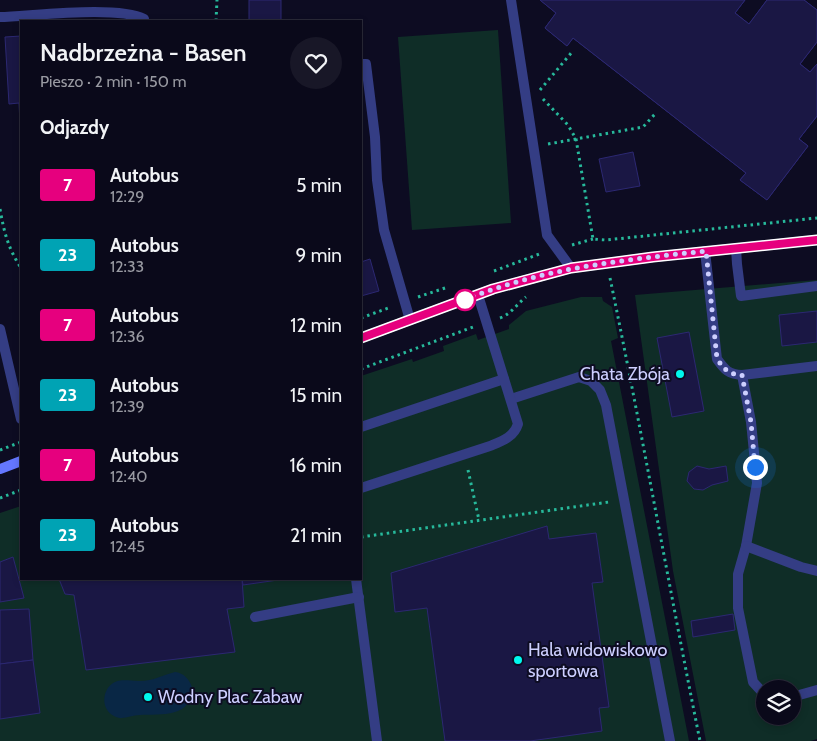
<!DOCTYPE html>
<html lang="pl">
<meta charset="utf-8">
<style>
body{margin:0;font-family:Cabin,sans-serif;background:#181727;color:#f1f3f6;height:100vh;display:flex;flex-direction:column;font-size:19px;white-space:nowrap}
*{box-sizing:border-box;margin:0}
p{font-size:16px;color:#999aa2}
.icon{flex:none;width:28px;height:28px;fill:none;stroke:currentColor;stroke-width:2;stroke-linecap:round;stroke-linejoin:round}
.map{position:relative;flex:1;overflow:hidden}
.panel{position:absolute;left:20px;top:20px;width:342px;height:560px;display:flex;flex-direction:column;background:#0a091a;border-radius:0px;box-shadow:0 2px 8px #0003,0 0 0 1px #2a2a39}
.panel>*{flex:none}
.badge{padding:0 10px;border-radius:4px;font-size:18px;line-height:32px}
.fabs{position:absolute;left:756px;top:680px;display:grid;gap:10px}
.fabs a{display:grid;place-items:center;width:45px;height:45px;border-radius:50%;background:#0a091a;box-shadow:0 2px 8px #0003,0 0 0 1px #2a2a39;font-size:25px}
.you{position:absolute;width:25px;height:25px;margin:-12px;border:4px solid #fff;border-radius:50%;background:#1a73e8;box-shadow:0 0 0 8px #1a73e833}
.map>.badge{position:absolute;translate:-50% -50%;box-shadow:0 0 0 2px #fff}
h2{padding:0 20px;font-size:19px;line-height:45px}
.round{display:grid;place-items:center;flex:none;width:52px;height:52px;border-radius:26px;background:#181727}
.summary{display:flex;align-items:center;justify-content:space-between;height:85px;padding:0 20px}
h1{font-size:24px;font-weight:600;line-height:38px}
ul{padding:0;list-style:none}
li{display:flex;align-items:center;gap:15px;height:70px;padding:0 20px}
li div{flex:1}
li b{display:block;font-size:19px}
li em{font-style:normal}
li .badge{min-width:55px;font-weight:700;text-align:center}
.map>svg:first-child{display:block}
.green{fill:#0f2d27;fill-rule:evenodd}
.water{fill:#092745}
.building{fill:#1a1744;stroke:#2c2872}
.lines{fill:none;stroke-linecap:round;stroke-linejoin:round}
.path{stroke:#27b99b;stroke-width:3;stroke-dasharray:2.5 4;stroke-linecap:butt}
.lane{stroke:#343d84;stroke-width:10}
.street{stroke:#343d84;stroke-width:10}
.secondary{stroke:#6477ff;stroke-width:10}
.line-casing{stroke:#fff;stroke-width:11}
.line{stroke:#e6007e;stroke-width:8}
.walk{stroke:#cdcfff;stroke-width:5;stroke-dasharray:0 9}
.stop-dot{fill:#fff;stroke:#e6007e;stroke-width:2.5}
.poi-dot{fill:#00f8ed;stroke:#0d0c22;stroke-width:2}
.labels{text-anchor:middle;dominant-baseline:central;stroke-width:4;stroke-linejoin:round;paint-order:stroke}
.poi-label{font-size:18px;fill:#cdcfff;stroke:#0d0c22;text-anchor:start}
</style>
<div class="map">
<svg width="817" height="741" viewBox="0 0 817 741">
<rect width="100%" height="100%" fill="#0d0c22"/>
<g class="green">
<path d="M498,30L511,223L412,230L398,37Z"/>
<path d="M817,280V739L811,741H706L673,571L635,295ZM765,689H792V716H765Z"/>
<path d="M581,297H602L603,301L612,307L618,338L611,341L689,741H0V513L21,506V579H361V376L412,359L413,362L444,351L443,346L476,334L478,340L509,329V325L526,311Z"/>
</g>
<path class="water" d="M175,672C184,673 189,679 192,687C193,718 161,714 140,715C130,715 123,721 114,716C100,709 102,688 115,682C123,679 130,681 138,681C151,682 163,675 175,672Z"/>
<g class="building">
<rect x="249" y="0" width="32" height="21"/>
<path d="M540,0H560L571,8L578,0H649L638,15L681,48L707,14L743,41L736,50L767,74L747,99L755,105L784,68L696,0H745L735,13L749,24L767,0H804L817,10V42L800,64L810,72L817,64V116L799,139L808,146L767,200L740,180L746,173L573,38L567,46L545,28L556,13Z"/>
<path d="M540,0H745L735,13L749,24L767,0H804L817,10V42L800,64L810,72L817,64V116L799,139L808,146L767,200L740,180L746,173L573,38L567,46L545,28L556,13Z"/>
<path d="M21,36V146L19,103L9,104L5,37Z"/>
<path d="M633,152L640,186L606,192L599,159Z"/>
<path d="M370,259L379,291L361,296V262Z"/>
<path d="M817,311V342L782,346L779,315Z"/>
<path d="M689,332L704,411L672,417L657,338Z"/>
<path d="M697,466L709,469L726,466L728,481L712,485L703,490L694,489L687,481L689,472Z"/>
<path d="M547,526L549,539L596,533L603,582L592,583L609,707L599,708L602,731L530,741H445L427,608L395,612L391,573Z"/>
<path d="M13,557L24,598L0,602V562Z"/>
<path d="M59,579H242L244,607L227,609L235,652L86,670L74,595L65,594Z"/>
<path d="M242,579H285L243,585Z"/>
<path d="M29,609L33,660L0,664V610Z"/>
<path d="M733,614L735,630L693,637L691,621Z"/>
<path d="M33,660L40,713L0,719V664Z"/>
</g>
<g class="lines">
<g class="path">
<path d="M216,21L217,0"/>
<path d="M540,90L572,52"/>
<path d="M543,99L568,125L576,139L593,239L606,240L817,218"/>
<path d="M548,144L643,127L655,114"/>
<path d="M0,209C4,232 8,248 21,268"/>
<path d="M572,245L593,239"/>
<path d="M494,271L542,253"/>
<path d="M610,278C642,432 669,587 700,741"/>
<path d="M418,297L448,287"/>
<path d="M361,318L391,307"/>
<path d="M500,318C511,314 517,304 526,297"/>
<path d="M361,369L473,327"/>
<path d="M0,450L21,442"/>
<path d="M468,470L479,520"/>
<path d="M0,498L21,490"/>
<path d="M361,537L609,502"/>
</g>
<g class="lane">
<path d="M511,0L547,235L571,268"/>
<path d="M361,64H366L375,137L377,180L384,230L410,320"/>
<path d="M736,248L737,264L741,296L817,286"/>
<path d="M705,251L717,359C725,370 728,374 742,375L817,366"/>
<path d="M0,329L21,419"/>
<path d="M742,375L751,422L757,483L746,546L738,574V608L753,682L765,695"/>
<path d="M511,399L579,377L591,381L600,390L606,405L670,741"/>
<path d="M361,427L504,379"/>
<path d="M361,488L490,446C502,441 514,437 518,424L478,295"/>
<path d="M746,546L801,567L817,571"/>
<path d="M356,579L377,741"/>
<path d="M255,617L359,597"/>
<path d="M792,697L817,690"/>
</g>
<path class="street" d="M0,17C33,16 118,5 144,19"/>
<g class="secondary">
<path d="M361,338L493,289L571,268L653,257L817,240"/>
<path d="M0,469L21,461"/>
</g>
</g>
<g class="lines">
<defs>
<path id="line" d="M361,338L493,289L571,268L653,257L817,240"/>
</defs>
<use href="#line" class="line-casing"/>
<use href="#line" class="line"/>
<path class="walk" d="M465,300C541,268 624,260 706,251L717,359C725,370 728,374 742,375L751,422L755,467"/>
</g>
<circle class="stop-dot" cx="465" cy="300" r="10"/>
<g class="poi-dot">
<circle cx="680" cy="374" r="5"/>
<circle cx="518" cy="660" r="5"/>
<circle cx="148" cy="697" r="5"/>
</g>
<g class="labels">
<g class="poi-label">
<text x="670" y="374" text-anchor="end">Chata Zbója</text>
<text x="528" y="650">Hala widowiskowo<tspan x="528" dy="21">sportowa</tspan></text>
<text x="158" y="697">Wodny Plac Zabaw</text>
</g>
</g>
</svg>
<div class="fabs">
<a><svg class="icon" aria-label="layers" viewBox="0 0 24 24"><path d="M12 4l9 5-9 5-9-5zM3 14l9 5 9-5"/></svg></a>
</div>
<div class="you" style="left:755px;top:467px"></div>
<section class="panel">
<div class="summary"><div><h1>Nadbrzeżna - Basen</h1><p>Pieszo · 2 min · 150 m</p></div><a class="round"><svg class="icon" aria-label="heart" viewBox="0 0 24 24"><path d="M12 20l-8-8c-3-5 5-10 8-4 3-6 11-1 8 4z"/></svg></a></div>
<h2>Odjazdy</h2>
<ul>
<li><span class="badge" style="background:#e6007e;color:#fff">7</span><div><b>Autobus</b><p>12:29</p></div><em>5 min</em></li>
<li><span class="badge" style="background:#00a3b4;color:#fff">23</span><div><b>Autobus</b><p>12:33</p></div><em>9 min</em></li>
<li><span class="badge" style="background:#e6007e;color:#fff">7</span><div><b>Autobus</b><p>12:36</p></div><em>12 min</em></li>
<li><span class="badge" style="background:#00a3b4;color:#fff">23</span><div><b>Autobus</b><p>12:39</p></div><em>15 min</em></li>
<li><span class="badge" style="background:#e6007e;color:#fff">7</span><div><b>Autobus</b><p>12:40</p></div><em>16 min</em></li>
<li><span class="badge" style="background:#00a3b4;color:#fff">23</span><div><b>Autobus</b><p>12:45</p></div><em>21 min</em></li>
</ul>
</section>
</div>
